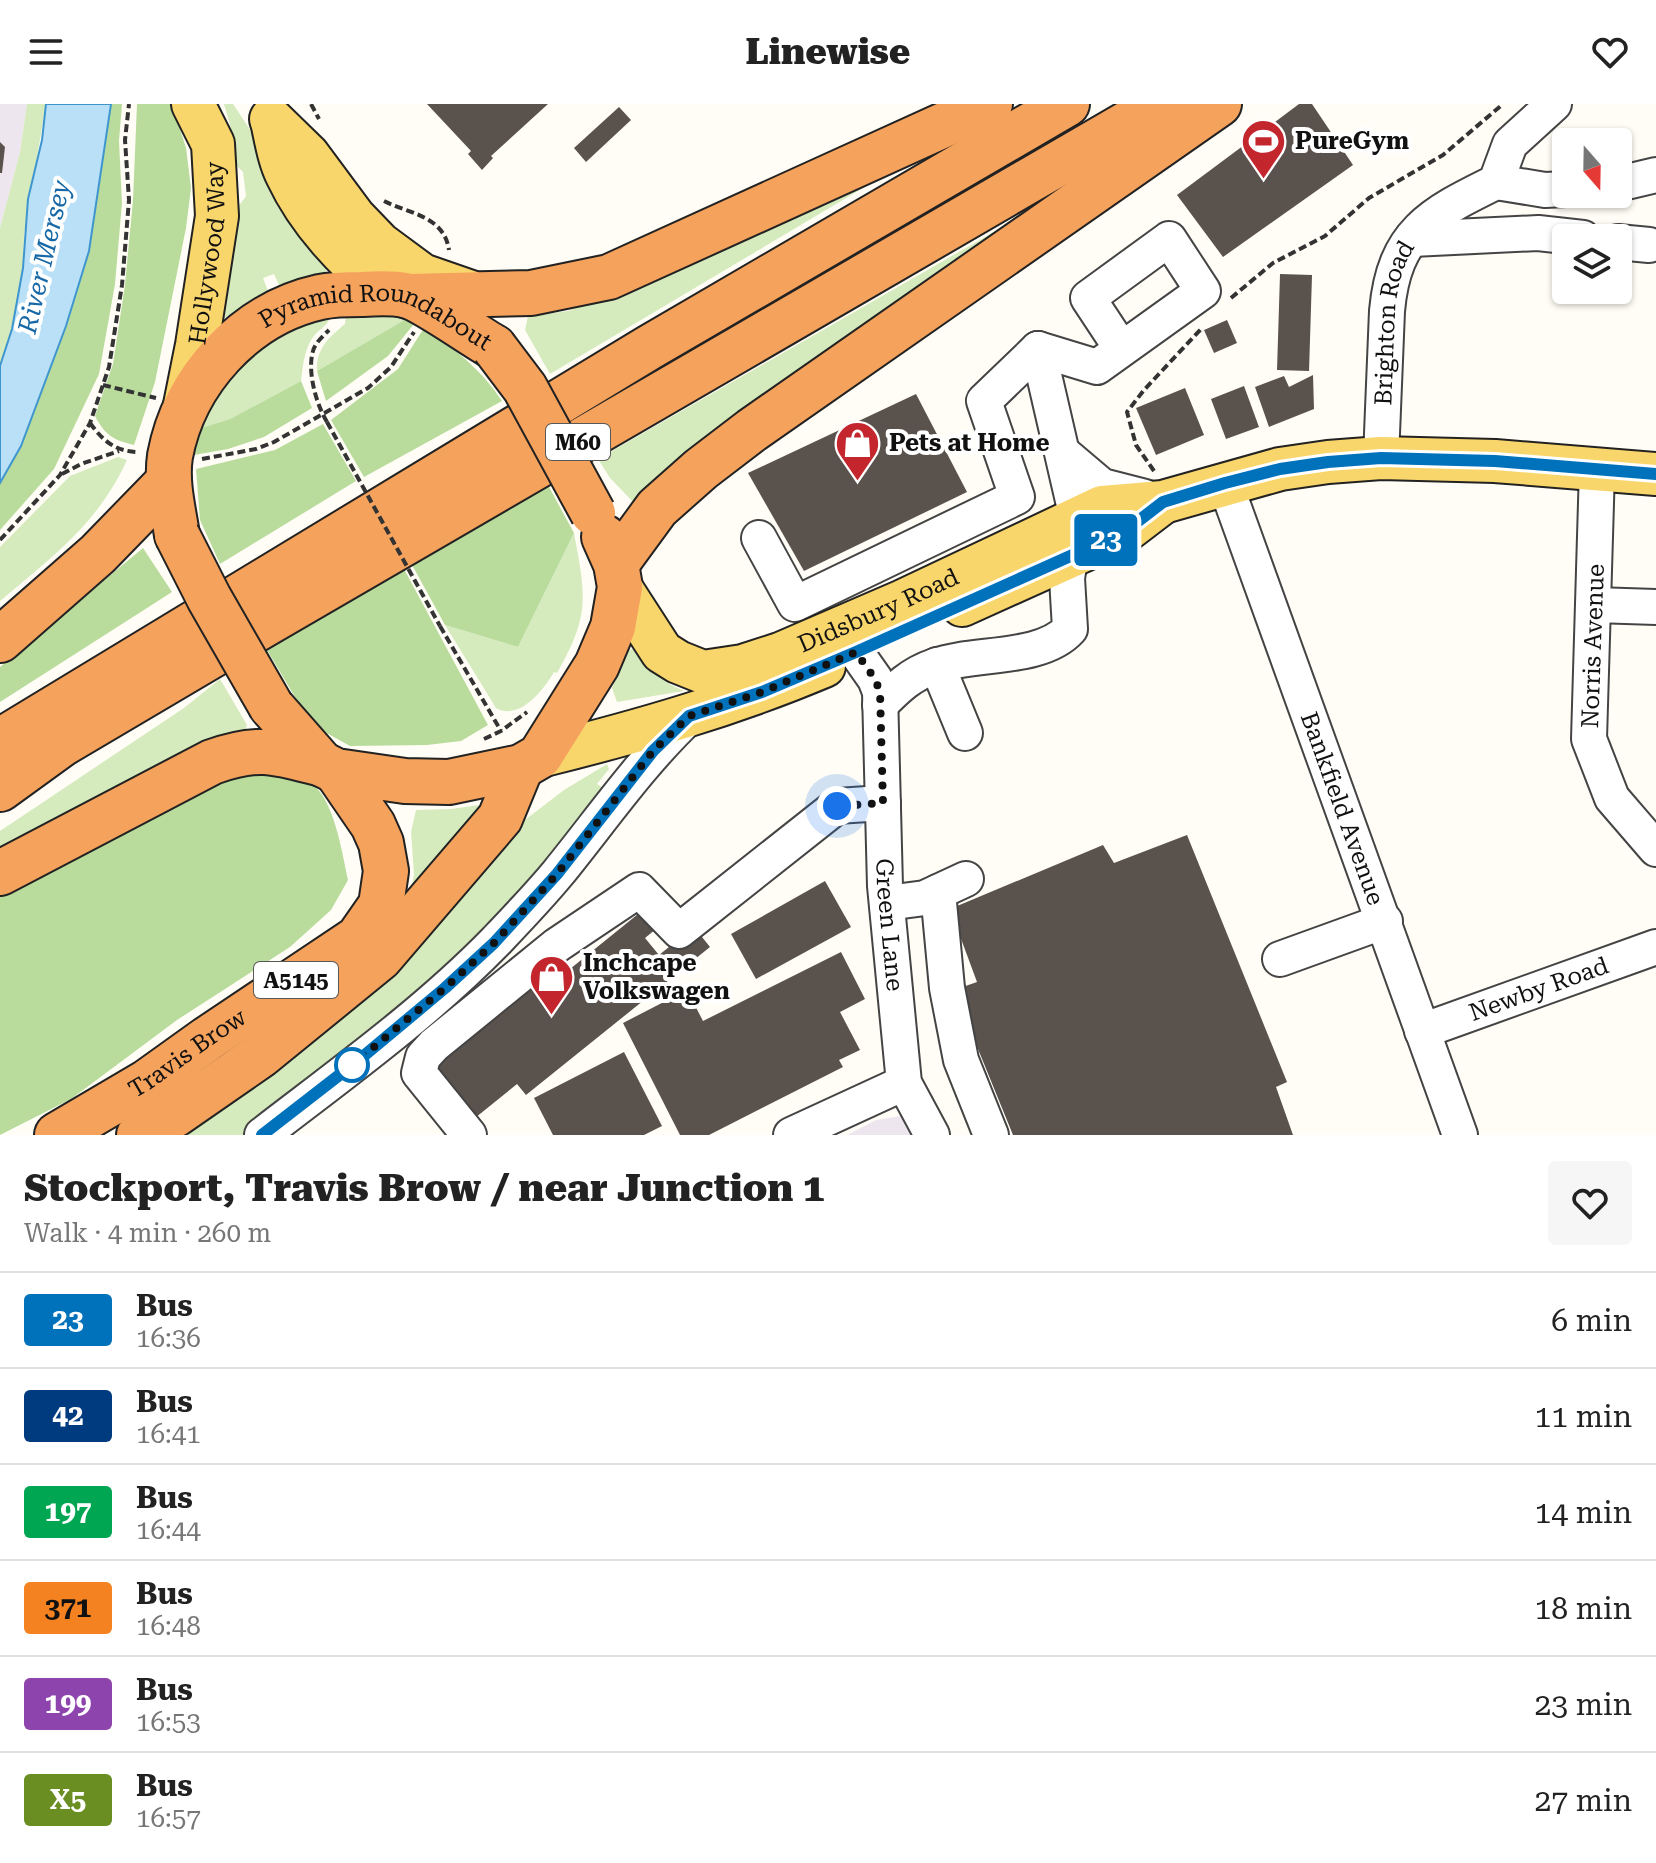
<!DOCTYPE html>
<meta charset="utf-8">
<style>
body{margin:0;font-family:"Roboto Serif",serif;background:#f6f6f6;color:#222;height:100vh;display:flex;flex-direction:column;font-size:30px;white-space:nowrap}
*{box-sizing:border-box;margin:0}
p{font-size:26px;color:#767676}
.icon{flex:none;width:44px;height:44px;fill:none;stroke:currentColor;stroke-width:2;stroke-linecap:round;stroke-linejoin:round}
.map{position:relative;height:1031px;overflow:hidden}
.details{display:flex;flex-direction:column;background:#fff;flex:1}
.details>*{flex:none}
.badge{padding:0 16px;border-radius:6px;font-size:28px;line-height:52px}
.needle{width:52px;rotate:160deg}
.buttons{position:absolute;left:1552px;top:24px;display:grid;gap:16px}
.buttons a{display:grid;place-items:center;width:80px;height:80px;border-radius:8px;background:#fff;box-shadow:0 2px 6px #0004;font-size:40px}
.you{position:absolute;width:40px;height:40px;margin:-20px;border:6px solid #fff;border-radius:50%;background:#1a73e8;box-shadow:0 0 0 12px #1a73e833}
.map>.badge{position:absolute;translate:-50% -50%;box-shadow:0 0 0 4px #fff}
.round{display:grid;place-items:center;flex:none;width:84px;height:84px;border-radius:8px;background:#f6f6f6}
.head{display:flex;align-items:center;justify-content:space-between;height:136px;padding:0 24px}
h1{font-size:38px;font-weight:800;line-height:60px}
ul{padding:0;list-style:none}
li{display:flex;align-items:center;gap:24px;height:96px;padding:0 24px;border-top:2px solid #e0e0e0}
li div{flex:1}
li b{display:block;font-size:30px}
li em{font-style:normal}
li .badge{min-width:88px;font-weight:700;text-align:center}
header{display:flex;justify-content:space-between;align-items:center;height:104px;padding:0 24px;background:#fff;font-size:36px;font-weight:800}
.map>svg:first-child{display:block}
.industrial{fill:#eee6ef}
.green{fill:#d5ebbd}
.forest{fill:#b9dc9c}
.water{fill:#b9e0f7;stroke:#3f96cf;stroke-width:2}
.building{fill:#5a524d}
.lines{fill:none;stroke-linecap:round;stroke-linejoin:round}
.minor-casing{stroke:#444;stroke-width:38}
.major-casing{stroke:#222;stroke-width:46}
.highway-casing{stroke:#222;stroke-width:48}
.path{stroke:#333;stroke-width:4;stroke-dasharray:8 4;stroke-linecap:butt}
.minor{stroke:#fff;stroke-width:34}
.major{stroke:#f9d66b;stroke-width:42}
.highway{stroke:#f5a25d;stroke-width:44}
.highway-bridge-casing{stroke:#222;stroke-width:48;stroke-linecap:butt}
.path-bridge{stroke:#333;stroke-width:4;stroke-dasharray:8 4;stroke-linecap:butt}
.highway-bridge{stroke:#f5a25d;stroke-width:44}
.line-casing{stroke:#fff;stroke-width:18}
.line{stroke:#0072bc;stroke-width:12}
.walk{stroke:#111;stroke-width:8;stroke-dasharray:0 14.4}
.stop-dot{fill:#fff;stroke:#0072bc;stroke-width:4}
.labels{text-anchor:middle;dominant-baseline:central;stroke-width:8;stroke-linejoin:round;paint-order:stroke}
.shield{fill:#fff;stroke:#585858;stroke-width:2}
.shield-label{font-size:22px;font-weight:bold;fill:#111}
.poi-label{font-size:24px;font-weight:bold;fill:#111;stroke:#fff;text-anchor:start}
.street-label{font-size:24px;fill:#111;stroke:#fff}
.water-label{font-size:26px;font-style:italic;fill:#1768a6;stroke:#fff}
</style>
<header><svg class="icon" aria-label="menu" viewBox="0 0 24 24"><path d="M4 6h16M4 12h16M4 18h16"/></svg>Linewise<svg class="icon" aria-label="heart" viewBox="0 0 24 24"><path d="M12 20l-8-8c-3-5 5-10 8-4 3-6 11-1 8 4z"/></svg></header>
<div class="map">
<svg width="1656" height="1031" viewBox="0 0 1656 1031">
<rect width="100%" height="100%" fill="#fffdf5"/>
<g class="industrial">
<path d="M0,0H27L20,48L0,124Z"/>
<path d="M901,1012L915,1031H847L876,1016Z"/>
</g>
<g class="green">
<path d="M27,0H46L24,130L23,164L12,225L0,262V124L20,48Z"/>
<path d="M224,0H233L251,27L296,105L332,152L325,169L279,181L274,170L263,174L268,187L218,218L235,107L246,92L243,68L235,60L230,21Z"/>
<path d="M939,39L550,270L525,226L528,212L568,207L612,190Z"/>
<path d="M1032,106L636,401L610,374L598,355Z"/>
<path d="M379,208L406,215L317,267C316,245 328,234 345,220L346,209Z"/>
<path d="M330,213C327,223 319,225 313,233C304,246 303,262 301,277L230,315L201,324C226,263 265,227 330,213Z"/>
<path d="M118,353L127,356C97,421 53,452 0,497V443L70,372Z"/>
<path d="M574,429C586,493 590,511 557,569L554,568C543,587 519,617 496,604L445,521L518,543Z"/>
<path d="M634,545C648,566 661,577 684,587L617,598L612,584L628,546Z"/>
<path d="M220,575L247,621L244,631L0,752V727L184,604Z"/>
<path d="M607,660L609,665L597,680L611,689L556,759L388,916L333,953L279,1005L244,1031H185L521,719L564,686Z"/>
<path d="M486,700L408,803L414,770L411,728L416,706L451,705Z"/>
</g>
<g class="forest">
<path d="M111,0H122L119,37L122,99L115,180L99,270L54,365L0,426V379L21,342L67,221L89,147Z"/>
<path d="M137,0H172L186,44L191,84L186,124L155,278L134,341C113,336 105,331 95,312L113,260L125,181L133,96Z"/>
<path d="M406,215L414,220L388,252L326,297L317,267Z"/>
<path d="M424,224C456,246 481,265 502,297L364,373L331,316L398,265Z"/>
<path d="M301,277L312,304L264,333L228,345L194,351L201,324L230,315Z"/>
<path d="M323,320L356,377L220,460L200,416L196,365L275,346Z"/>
<path d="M548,381L574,429L518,543L445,521L411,459Z"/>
<path d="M143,444L172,488L0,598V563Z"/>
<path d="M404,465L488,621L461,637L427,641L350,642L323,627L305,610L267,546Z"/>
<path d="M263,670C276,672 296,671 308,677C334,691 342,749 348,776L331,806L290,843L177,916L71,995L0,1031V789L232,671Z"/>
</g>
<path class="water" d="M46,0H111L89,147L66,222L21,342L0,379V262L12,225L23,164L28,95L42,36Z"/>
<g class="building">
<path d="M427,0H548L491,52L493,54L482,66L468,50L471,47Z"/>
<path d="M1299,0H1312L1353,61L1223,153L1177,91Z"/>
<path d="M619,3L631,16L586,58L574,44Z"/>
<path d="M0,38L5,43L2,69H0Z"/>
<path d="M1280,170L1312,171L1309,267L1277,266Z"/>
<path d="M1227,216L1237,239L1214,249L1204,226Z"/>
<path d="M1313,271L1314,305L1269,323L1255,283L1284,272L1289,283Z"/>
<path d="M1244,282L1259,323L1226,335L1211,295Z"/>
<path d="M1185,284L1204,331L1156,351L1136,304Z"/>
<path d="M916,290L967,388L804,467L748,369Z"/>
<path d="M1187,731L1287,978L1276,983L1293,1031H1013L954,886L977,878L950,805L1103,741L1114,759Z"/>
<path d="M825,777L851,823L756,875L731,830Z"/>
<path d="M648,802L662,820L645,834L659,851L694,823L710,843L526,991L517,980L470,1018L422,959L557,850L570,865Z"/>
<path d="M841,848L865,895L840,908L860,946L839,956L843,963L709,1031H680L623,919L687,886L703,917Z"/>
<path d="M624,948L662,1022L644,1031H553L534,994Z"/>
</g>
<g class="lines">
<defs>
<g id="minor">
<path d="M1496,78L1545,86L1566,85"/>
<path d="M1618,80L1656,71"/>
<path d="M1412,135L1538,129L1583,134"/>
<path d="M1618,138L1649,141"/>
<path d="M1038,245L1097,263L1203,187L1169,135L1088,194L1121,244"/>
<path d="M1063,349L1102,382L1145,393"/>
<path id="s1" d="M1381,354L1387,207C1394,128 1431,110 1496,78L1510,40L1554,0"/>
<path d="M1597,365L1589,635L1612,694L1656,745"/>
<path id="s2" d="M1225,379L1460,1031"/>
<path d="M759,434L795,500L1017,393L984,297L1038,245"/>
<path d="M1595,501L1656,503"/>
<path id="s3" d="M856,548L875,575L880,588L885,782L904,979L932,1031"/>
<path d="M937,561L965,629"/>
<path d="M880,601C897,584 911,570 935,562C974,548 1041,557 1070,525L1067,474L1077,414L1038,245"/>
<path d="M938,788L947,884L961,956L991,1031"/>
<path d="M887,799L925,794L966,775"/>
<path d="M1280,855L1385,817"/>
<path id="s4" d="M1422,927L1656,843"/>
<path d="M262,1031C341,970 426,909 496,837C517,815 539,792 558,769C602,715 640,659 691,611"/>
<path d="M469,1031L419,969L423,953L434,941L557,841L639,786L679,827L837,702L883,699"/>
<path d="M791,1031L904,979"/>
</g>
<g id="major">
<path d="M271,15L308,51L354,113L380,140L422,171L471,188"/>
<path d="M272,17C276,35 279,55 287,71C309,118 346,156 385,189"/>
<path id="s5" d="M185,301L197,241L217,112L213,40L193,0"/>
<path id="s6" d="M620,483L662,548L678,558L703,568L743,562L780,550L903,497L1102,403L1163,398L1280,365L1328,358L1381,354L1495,357L1656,370"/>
<path d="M962,501L1124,428L1162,399"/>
<path d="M540,652C637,628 732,601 824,562"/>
</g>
<g id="highway">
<path d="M408,192L531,189L609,173L990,0"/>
<path id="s7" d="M177,431C173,405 166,378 170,352C184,277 244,210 320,193C334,190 348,190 362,190C376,189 391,188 405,191C423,195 474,232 494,243"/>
<path d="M616,460L657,404L701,365L752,326L1219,0"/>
<path d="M0,536L98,450L169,377"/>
<path d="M271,602L322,660L336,667L405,677L449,678L521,663L540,652L597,561L613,523L620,483L616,460L604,433"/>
<path d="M0,637L650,243L1067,0"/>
<path d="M0,685L62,640L267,519L1161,0"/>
<path d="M0,769L212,658C259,641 276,648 322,660"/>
<path id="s8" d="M57,1031L147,978L207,935L358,834L381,801L386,767L381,739L373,721L336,667"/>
<path d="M139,1031L176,1010L261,951L380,854L500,714L521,663"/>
</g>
</defs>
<use href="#minor" class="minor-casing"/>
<use href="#major" class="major-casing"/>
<use href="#highway" class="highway-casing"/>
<g class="path">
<path d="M311,0L319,15"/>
<path d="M384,97C410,110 444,112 449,146"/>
<path d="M1231,194L1273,159L1325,132L1369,94L1443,51L1503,0"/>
<path d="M103,281L156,294"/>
<path d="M327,318C316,300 307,267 313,247C315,239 323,232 329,226"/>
<path d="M90,319C103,337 115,347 137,348"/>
<path d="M202,355L256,345L274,338L368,284L391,263L414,228"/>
<path d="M1154,367L1136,341L1127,308L1144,286L1202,224"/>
<path d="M62,370L81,360L119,347"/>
<path d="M0,436L60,371L90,319L109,263L122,181L129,96L125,36L129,0"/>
<path d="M440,522L501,627"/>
<path d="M484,635L501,627L527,608"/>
</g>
<use href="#minor" class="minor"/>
<use href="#major" class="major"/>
<use href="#highway" class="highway"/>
<defs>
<g id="highway-bridge">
<path d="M494,243L525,284L593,409"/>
<path d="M177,431L209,494L271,602"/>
</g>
</defs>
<use href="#highway-bridge" class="highway-bridge-casing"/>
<path class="path-bridge" d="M327,318L440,522"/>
<use href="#highway-bridge" class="highway-bridge"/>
</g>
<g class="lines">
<defs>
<path id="line" d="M262,1031L360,955L445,884L494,839L557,770L653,647L689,612L762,588L856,548L1124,428L1163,398L1225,379L1280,365L1328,358L1381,354L1495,357L1656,370"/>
</defs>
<use href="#line" class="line-casing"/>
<use href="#line" class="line"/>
<path class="walk" d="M352,961L445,884L494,839L557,770L653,647L689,612L762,588L856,548L875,575L880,588L883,699L837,702"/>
</g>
<defs>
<symbol id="stadium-pin" viewBox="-11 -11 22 30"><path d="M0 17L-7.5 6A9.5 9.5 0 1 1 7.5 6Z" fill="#c4262e" stroke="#fff"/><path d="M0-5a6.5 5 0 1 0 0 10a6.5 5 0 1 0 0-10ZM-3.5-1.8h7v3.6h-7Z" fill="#fff"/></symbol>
<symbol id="shop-pin" viewBox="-11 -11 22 30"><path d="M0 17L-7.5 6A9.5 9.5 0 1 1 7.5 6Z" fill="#c4262e" stroke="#fff"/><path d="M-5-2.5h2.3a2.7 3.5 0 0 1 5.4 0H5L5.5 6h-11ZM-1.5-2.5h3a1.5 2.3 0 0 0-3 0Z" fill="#fff"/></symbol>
</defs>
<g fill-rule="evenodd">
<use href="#stadium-pin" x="1238" y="12" width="51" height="69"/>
<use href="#shop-pin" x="832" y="314" width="51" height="69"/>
<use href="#shop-pin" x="526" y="848" width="51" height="69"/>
</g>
<circle class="stop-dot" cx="352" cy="961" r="16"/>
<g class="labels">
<g class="shield">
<rect x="546" y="320" width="64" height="36" rx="6"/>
<rect x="254" y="858" width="84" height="36" rx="6"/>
</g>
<g class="shield-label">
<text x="578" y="338">M60</text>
<text x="296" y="876">A5145</text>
</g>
<g class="poi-label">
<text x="1295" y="37">PureGym</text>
<text x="889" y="339">Pets at Home</text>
<text x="583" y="859">Inchcape<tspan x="583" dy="28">Volkswagen</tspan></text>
</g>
<g class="street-label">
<text stroke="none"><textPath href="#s5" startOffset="154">Hollywood Way</textPath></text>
<text stroke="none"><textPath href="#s1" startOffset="136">Brighton Road</textPath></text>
<text stroke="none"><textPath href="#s7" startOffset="370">Pyramid Roundabout</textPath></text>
<text stroke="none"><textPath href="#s6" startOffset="310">Didsbury Road</textPath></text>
<text transform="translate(1593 542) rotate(-88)">Norris Avenue</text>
<text stroke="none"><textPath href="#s2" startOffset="346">Bankfield Avenue</textPath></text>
<text stroke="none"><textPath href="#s3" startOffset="280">Green Lane</textPath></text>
<text stroke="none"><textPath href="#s4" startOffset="124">Newby Road</textPath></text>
<text stroke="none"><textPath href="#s8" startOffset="154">Travis Brow</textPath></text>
</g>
<g class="water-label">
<text transform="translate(44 153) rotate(-77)">River Mersey</text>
</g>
</g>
</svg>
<div class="buttons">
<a><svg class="needle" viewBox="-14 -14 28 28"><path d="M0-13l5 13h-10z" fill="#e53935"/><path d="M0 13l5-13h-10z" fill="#767676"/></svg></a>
<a><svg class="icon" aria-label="layers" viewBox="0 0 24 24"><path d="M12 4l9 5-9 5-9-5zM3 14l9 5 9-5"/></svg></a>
</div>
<div class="you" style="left:837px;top:702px"></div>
<b class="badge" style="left:1106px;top:436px;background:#0072bc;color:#fff">23</b>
</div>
<section class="details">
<div class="head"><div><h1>Stockport, Travis Brow / near Junction 1</h1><p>Walk · 4 min · 260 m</p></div><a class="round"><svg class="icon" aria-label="heart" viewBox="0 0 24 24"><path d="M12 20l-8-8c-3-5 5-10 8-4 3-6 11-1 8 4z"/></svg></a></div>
<ul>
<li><span class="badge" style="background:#0072bc;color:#fff">23</span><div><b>Bus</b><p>16:36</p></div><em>6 min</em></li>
<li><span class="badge" style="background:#003b80;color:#fff">42</span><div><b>Bus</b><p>16:41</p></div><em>11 min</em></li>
<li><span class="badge" style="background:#00a651;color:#fff">197</span><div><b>Bus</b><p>16:44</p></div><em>14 min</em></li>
<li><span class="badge" style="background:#f58220;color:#111">371</span><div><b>Bus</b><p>16:48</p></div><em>18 min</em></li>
<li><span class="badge" style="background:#8e44ad;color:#fff">199</span><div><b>Bus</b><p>16:53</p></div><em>23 min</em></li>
<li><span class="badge" style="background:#6b8e23;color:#fff">X5</span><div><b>Bus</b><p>16:57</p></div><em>27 min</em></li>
</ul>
</section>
